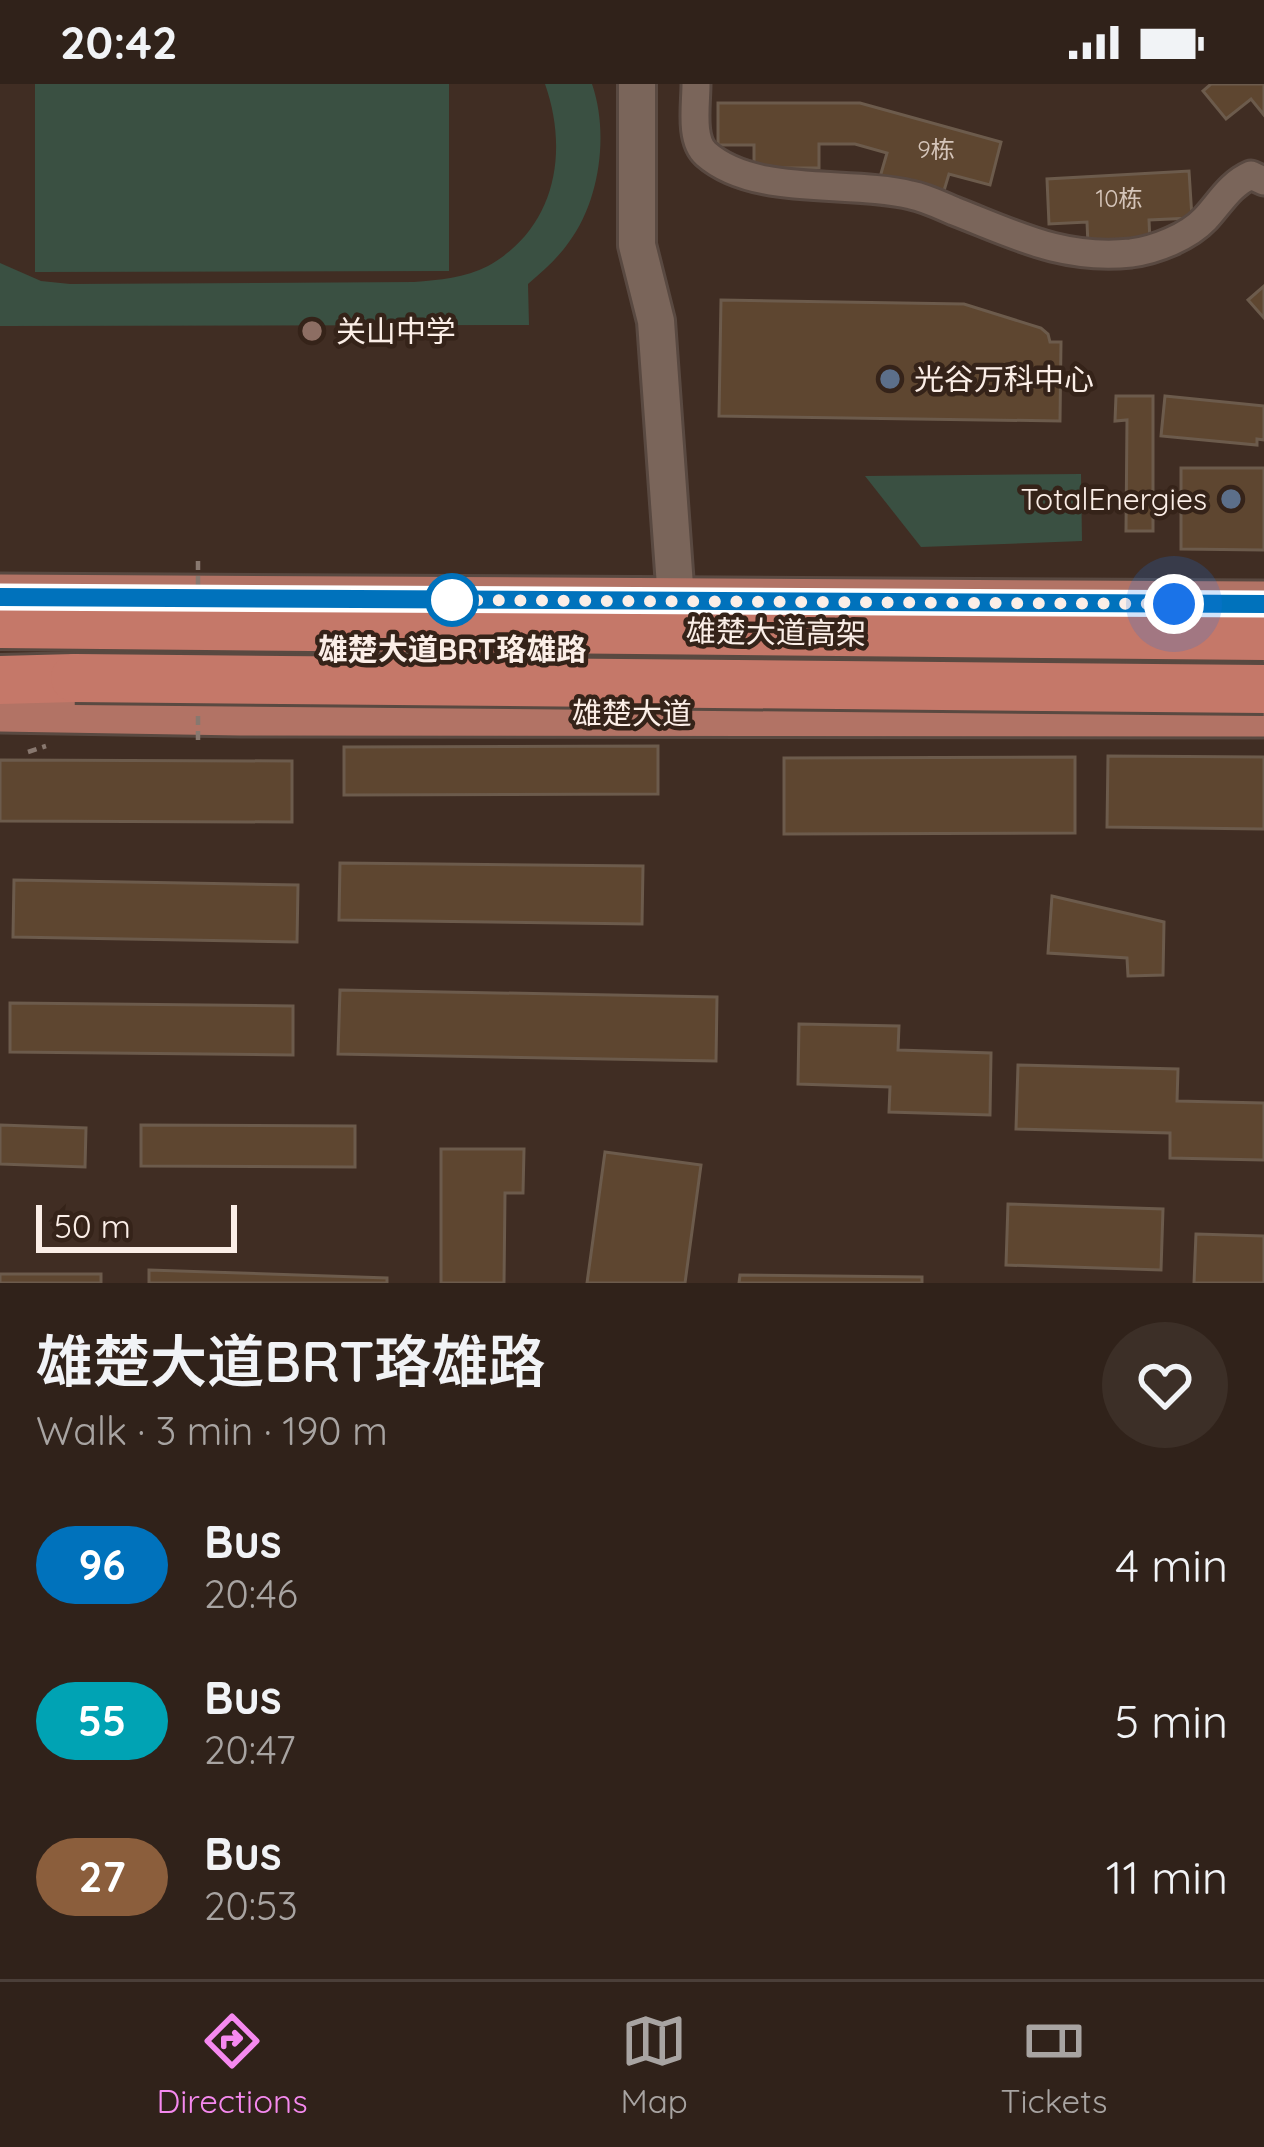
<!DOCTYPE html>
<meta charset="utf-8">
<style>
body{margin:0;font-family:Quicksand,"Noto Sans SC",sans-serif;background:#3c2f27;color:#f1f3f6;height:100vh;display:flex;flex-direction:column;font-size:45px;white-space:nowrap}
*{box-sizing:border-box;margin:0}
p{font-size:39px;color:#a8a4a2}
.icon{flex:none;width:66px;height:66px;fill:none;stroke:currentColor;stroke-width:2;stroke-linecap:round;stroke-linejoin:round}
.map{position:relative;height:1199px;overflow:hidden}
.side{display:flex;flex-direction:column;background:#30221a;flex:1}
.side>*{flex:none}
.badge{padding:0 24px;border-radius:39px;font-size:42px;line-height:78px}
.scale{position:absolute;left:36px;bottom:30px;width:201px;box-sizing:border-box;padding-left:12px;border:6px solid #fbeee7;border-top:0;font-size:33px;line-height:42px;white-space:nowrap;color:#fbeee7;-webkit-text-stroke:9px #352319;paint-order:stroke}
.you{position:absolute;width:60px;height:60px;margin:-30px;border:9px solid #fff;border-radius:50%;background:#1a73e8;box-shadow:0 0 0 18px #1a73e833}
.map>.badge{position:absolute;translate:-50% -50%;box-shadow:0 0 0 6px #fff}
.round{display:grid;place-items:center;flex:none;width:126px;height:126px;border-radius:63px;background:#3c2f27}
.headline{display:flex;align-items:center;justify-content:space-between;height:204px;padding:0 36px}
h1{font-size:57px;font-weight:600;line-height:90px}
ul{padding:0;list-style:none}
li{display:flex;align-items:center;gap:36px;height:156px;padding:0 36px}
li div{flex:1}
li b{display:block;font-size:45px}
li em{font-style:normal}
li .badge{min-width:132px;font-weight:700;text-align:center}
.status{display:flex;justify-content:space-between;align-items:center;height:84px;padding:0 60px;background:#30221a;direction:ltr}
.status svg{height:33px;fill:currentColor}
.menu{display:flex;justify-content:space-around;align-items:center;height:168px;border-top:3px solid #4b3f39;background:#30221a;font-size:33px;color:#a8a4a2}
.menu a{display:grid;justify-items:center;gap:6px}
.menu .active{color:#f589ef}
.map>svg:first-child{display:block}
.green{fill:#3a5042}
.building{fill:#5e4630;stroke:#6c5b4c;stroke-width:3}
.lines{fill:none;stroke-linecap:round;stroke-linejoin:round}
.service-casing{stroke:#594941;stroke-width:20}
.minor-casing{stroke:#594941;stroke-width:33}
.tertiary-casing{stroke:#594941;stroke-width:42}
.primary-casing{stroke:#594941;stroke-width:51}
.trunk-casing{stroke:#594941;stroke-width:54}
.path{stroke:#88786f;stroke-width:4.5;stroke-dasharray:9 6;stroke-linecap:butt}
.service{stroke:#7a655a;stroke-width:14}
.minor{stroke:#7a655a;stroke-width:27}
.tertiary{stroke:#7a655a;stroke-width:36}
.primary{stroke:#b27365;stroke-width:45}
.trunk{stroke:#c57869;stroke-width:48}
.trunk-bridge-casing{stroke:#594941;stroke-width:54;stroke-linecap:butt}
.path-bridge{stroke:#88786f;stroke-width:4.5;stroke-dasharray:9 6;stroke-linecap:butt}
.trunk-bridge{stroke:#c57869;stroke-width:48}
.line-casing{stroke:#fff;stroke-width:27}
.line{stroke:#0072bc;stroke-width:18}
.walk{stroke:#fbeee7;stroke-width:12;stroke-dasharray:0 21.6}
.education-dot{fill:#8d6e63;stroke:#352319;stroke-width:4.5}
.service-dot{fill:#5c6f8a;stroke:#352319;stroke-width:4.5}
.stop-dot{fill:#fff;stroke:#0072bc;stroke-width:6}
.labels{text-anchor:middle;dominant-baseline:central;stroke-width:9;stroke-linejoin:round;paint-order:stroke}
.number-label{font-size:24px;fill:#d4c4b9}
.poi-label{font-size:30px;fill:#fbeee7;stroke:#352319;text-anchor:start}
.street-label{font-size:30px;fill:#fbeee7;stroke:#352319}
.stop-label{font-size:30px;font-weight:bold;fill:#fbeee7;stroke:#352319}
</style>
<div class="status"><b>20:42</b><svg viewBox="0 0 49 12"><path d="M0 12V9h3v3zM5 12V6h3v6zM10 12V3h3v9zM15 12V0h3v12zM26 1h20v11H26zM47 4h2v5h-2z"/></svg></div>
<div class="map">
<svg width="1264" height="1199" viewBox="0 0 1264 1199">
<rect width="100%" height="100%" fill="#402d23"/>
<g class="green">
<path d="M35,0H449V187L35,188Z"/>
<path d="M545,0H592C609,49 600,117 569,158C558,174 543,187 528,200L529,241L0,242V179L41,197L70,200L414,198C439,196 465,194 488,182C556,144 569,68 545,0Z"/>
<path d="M1081,390L1082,457L921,463L865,392Z"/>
</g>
<g class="building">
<path d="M1211,0H1264V31L1251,15L1226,35L1203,7Z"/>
<path d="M718,19H860L1001,58L990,101L949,90L943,110L880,93L887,69L855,60H819V84H754V61H718Z"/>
<path d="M1189,87L1192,134L1149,136L1150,158L1088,161L1087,138L1049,140L1047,95Z"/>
<path d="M1264,202V234L1248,216Z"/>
<path d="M721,216L964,220L1041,244L1048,250L1050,258H1061L1060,337L719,332Z"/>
<path d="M1116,312H1153V447H1126L1127,336L1115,337Z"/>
<path d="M1165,312L1264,322V356L1257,355V361L1161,352Z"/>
<path d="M1181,384H1264V466L1181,465Z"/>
<path d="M658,662V710L344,711V663Z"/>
<path d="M1108,672L1264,673V745L1107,743Z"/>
<path d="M1075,673V749L784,750V674Z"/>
<path d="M0,676L292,677V738L0,737Z"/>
<path d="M340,779L643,782L642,840L339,836Z"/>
<path d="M14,796L298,801L297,858L13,853Z"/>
<path d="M1052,812L1164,838L1163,891L1128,892L1127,874L1048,869Z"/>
<path d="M340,906L717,913L716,977L338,970Z"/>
<path d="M10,919L293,922V971L10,968Z"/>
<path d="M799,940L899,942L898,966L991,969L990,1031L889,1028L890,1003L798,1000Z"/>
<path d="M1018,981L1178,985L1177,1017L1264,1019V1076L1170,1074V1049L1016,1045Z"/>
<path d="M0,1041L86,1044L85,1083L0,1080Z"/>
<path d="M141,1041L355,1042V1083L141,1082Z"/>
<path d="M441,1065H524L523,1109H505L504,1199H441Z"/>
<path d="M605,1068L701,1081L685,1199H587Z"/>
<path d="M1008,1120L1163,1125L1161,1186L1006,1181Z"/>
<path d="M1196,1150L1264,1152V1199H1194Z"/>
<path d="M149,1186L387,1194V1199H149Z"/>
<rect x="0" y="1190" width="101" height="9"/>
<path d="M740,1191L922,1193V1199H739Z"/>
</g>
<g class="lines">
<defs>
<path id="service" d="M785,571L1264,576"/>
<path id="minor" d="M696,0C696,21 690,56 706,70C755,113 850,96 911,111C926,114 940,121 954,127C1016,151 1062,176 1131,169C1155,166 1188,153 1205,135C1220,119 1230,100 1251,91L1264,97"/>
<path id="tertiary" d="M637,0V161L656,237L676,516"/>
<g id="primary">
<path d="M0,513L1264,520"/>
<path d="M0,625L241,629L1264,630"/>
</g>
<path id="trunk" d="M0,596L75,594"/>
</defs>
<use href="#service" class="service-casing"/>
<use href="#minor" class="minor-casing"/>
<use href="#tertiary" class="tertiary-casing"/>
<use href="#primary" class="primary-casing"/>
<use href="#trunk" class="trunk-casing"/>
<path class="path" d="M28,668L46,662"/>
<use href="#service" class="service"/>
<use href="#minor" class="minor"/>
<use href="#tertiary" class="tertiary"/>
<use href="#primary" class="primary"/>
<use href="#trunk" class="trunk"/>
<defs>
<g id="trunk-bridge">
<path d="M0,540L1264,552"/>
<path d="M75,594L1264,605"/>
</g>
</defs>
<use href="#trunk-bridge" class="trunk-bridge-casing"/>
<g class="path-bridge">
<path d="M198,477V506"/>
<path d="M198,656V632"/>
</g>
<use href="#trunk-bridge" class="trunk-bridge"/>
</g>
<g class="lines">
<defs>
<path id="line" d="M0,513L1264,520"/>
</defs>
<use href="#line" class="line-casing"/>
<use href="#line" class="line"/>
<path class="walk" d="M452,516H443L1174,520"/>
</g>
<circle class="education-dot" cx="312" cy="247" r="12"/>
<g class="service-dot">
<circle cx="890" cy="295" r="12"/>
<circle cx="1231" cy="415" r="12"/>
</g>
<circle class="stop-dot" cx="452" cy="516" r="24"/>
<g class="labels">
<g class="number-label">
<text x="936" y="65">9栋</text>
<text x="1119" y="114">10栋</text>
</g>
<g class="poi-label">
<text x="336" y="247">关山中学</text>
<text x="914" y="295">光谷万科中心</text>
<text x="1207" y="415" text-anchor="end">TotalEnergies</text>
</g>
<g class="street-label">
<text transform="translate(776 548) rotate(1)">雄楚大道高架</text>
<text x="632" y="629">雄楚大道</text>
</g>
<g class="stop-label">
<text x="452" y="565">雄楚大道BRT珞雄路</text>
</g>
</g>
</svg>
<div class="scale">50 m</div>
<div class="you" style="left:1174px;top:520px"></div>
</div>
<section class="side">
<div class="headline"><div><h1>雄楚大道BRT珞雄路</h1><p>Walk · 3 min · 190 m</p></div><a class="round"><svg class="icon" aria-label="heart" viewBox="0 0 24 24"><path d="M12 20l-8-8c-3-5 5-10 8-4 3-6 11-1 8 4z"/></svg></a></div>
<ul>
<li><span class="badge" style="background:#0072bc;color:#fff">96</span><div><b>Bus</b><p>20:46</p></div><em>4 min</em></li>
<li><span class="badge" style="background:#00a3b4;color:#fff">55</span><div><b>Bus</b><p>20:47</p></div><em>5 min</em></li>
<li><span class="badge" style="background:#8b5e3c;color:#fff">27</span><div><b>Bus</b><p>20:53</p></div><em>11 min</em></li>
</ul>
</section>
<nav class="menu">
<a class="active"><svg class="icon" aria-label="directions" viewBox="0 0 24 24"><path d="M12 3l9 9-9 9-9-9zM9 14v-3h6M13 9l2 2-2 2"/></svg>Directions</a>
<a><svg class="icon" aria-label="map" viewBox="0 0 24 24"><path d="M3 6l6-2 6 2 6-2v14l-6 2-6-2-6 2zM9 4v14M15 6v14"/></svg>Map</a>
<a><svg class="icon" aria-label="tickets" viewBox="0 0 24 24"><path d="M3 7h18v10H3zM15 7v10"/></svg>Tickets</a>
</nav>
